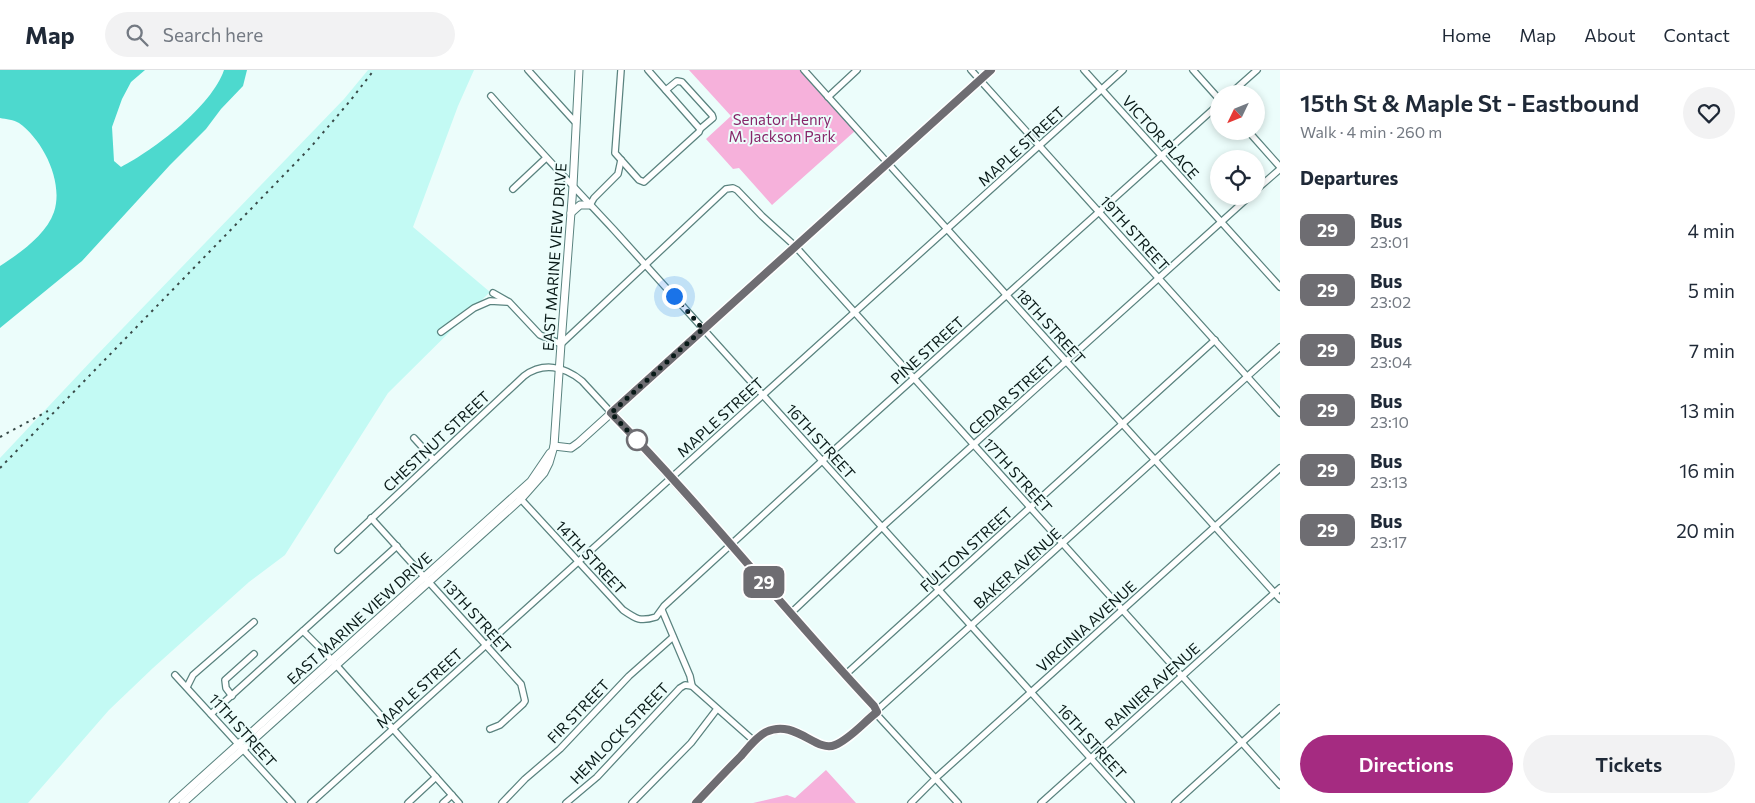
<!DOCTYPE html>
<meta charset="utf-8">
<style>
body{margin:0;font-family:Commissioner,sans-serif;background:#f2f2f3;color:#1f2937;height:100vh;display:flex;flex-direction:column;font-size:19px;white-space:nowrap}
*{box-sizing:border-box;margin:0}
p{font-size:16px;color:#747a83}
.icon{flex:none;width:28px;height:28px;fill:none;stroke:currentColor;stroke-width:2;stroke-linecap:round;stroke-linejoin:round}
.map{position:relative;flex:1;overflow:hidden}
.sheet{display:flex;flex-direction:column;background:#fff;width:475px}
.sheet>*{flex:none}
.badge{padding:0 10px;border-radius:8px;font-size:18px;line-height:32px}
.needle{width:32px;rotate:227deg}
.fabs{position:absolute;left:1210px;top:15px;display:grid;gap:10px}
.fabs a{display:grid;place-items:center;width:55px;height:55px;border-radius:50%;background:#fff;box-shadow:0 2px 8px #0003;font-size:25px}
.you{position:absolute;width:25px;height:25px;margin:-12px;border:4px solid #fff;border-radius:50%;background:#1a73e8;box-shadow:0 0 0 8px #1a73e833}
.map>.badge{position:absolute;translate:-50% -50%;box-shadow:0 0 0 2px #fff}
h2{padding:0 20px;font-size:19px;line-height:45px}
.round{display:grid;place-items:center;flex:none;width:52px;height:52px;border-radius:26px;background:#f2f2f3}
.head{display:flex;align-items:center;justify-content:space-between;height:85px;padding:0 20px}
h1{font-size:24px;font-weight:600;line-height:38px}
.cta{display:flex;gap:10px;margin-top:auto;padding:10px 20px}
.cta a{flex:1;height:58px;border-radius:30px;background:#a52b81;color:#fff;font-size:20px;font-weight:600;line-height:58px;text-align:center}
.cta a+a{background:#f2f2f3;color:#1f2937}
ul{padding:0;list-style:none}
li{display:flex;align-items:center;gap:15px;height:60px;padding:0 20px}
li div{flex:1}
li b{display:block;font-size:19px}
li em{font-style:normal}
li .badge{min-width:55px;font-weight:700;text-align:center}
header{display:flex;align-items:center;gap:30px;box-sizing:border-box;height:70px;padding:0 25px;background:#fff;border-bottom:1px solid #e0e1e3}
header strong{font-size:24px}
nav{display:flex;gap:28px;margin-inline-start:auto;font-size:18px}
.search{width:350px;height:45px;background:#f2f2f3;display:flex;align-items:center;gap:12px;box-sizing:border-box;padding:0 18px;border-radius:28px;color:#747a83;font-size:19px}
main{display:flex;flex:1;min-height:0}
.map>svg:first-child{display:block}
.built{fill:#c3faf4}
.green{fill:#f6b1db}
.water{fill:#4dd9ce}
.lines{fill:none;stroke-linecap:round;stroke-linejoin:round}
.minor-casing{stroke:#5a837f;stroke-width:8}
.major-casing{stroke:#5a837f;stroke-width:9}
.minor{stroke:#fff;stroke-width:5.5}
.major{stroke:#fff;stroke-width:7}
.rail{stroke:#394a48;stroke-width:2;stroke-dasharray:2.5 5;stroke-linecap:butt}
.line-casing{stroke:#fff;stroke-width:11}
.line{stroke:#6e6d72;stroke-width:8}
.walk{stroke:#091a18;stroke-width:5;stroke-dasharray:0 9}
.stop-dot{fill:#fff;stroke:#6e6d72;stroke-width:2.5}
.labels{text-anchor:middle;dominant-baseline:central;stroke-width:4;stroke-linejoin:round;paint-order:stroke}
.park-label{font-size:15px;fill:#87276a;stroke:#ecfdfb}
.street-label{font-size:15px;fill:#091a18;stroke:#ecfdfb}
</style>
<header>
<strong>Map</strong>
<div class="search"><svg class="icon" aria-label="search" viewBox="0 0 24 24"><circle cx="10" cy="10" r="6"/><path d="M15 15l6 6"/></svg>Search here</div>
<nav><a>Home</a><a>Map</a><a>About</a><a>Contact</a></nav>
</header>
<main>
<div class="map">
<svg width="1280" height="733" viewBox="0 0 1280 733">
<rect width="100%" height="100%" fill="#ecfdfb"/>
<path class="built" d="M368,0H474L458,36L413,157L490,222L388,323L285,485L249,512L153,598L109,640L28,733H0V388L95,287L344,29Z"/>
<g class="green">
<path d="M689,0H800L855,61L772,135L739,98L733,99L706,69L731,46Z"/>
<path d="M826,700L856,733H753L787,725L795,728Z"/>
</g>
<path class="water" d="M0,0H145L131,12L122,29L112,57L114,91L121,97C154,80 212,36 224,0H247L243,16L221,39L206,59L170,95L82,191L0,258V196C20,183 46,165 54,142C64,112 43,70 19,53C14,50 6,49 0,48Z"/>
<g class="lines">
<defs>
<g id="minor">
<path d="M528,0L576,53"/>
<path d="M621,0L615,83L639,110L644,112L699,62L700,59L648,0"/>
<path d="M804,0L1280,529"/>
<path d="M971,0L1280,343"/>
<path d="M1084,0L1280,217"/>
<path d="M1193,0L1219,29"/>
<path d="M666,20L677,11L682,12L712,45L713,48L700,59"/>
<path d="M1230,24L1257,0"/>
<path d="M491,26C531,72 572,115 614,160L1131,733"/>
<path d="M828,27L857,0"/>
<path d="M1248,61L1280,97"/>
<path d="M513,119L546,88"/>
<path d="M1256,120L1280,99"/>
<path d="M590,135L594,128L618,104L621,90"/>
<path d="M493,223L509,232L540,265L561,274L726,119L733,118L737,120L762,146L795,176L1280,715"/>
<path d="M441,262L474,238L490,231L507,232"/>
<path d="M414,368L434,390"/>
<path d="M518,426L623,540C636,549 640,552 656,547L664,536L822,391L1219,34"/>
<path d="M371,448L521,614L525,631L523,634L500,655L490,659"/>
<path d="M338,480L524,306C543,292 564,296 582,311L641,375L874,636L879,647L958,733"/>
<path d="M662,540L690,606L692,616L754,671"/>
<path d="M791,543L882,457L1250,126"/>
<path d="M303,561L329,587L459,733"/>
<path d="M175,605L292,733"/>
<path d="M845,605L1215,270"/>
<path d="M187,617L193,605L254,552"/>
<path d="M232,626L226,618L225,610L254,584"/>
<path d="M211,644L397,476"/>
<path d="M311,733L1123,0"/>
<path d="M408,733L436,707"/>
<path d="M443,733L452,725"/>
<path d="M502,733L525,709L560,679L629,606L673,567"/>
<path d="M566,733L597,707L680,618L685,615L692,616"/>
<path d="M632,733L691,673L717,639"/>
<path d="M696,733L754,671L766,662L783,659L794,661L821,675L833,676L843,671L1280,277"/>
<path d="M911,733L938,706L1280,398"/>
<path d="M1041,733L1280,518"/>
<path d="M1175,733L1280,638"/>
</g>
<g id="major">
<path d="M571,143L580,135H590"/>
<path d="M554,376L571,378L578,373L991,0"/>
<path d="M173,733L531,411L550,383"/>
<path d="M183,733L521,429L544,403L549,393L554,376L561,274L573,116L579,0"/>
</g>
</defs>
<use href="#minor" class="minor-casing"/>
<use href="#major" class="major-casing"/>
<use href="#minor" class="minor"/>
<use href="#major" class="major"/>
<g class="rail">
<path d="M0,367L48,341"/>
<path d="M0,398L310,78L350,31L374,0"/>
</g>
</g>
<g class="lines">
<defs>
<path id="line" d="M696,733C711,717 726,701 741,686C748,678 756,667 766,662C795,648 816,683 835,675C850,669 864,652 877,642L874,636C784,540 703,437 611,343L991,0"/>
</defs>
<use href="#line" class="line-casing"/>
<use href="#line" class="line"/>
<path class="walk" d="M637,370L641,375L611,343L703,259L674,226"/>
</g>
<circle class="stop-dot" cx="637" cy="370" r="10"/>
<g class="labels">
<g class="park-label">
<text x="782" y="49">Senator Henry<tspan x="782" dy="17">M. Jackson Park</tspan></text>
</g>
<g class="street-label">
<text transform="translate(1161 67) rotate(48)">VICTOR PLACE</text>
<text transform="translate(1021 76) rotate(-42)">MAPLE STREET</text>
<text transform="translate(1135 163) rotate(48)">19TH STREET</text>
<text transform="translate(554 187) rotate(-86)">EAST MARINE VIEW DRIVE</text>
<text transform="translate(1051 256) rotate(48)">18TH STREET</text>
<text transform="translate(927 280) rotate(-42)">PINE STREET</text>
<text transform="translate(1011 325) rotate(-42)">CEDAR STREET</text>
<text transform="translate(720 347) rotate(-42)">MAPLE STREET</text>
<text transform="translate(436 371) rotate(-43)">CHESTNUT STREET</text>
<text transform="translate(821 371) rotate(48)">16TH STREET</text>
<text transform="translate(1018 405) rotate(48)">17TH STREET</text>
<text transform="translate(966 479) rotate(-42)">FULTON STREET</text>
<text transform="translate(591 487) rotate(47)">14TH STREET</text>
<text transform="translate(1017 498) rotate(-42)">BAKER AVENUE</text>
<text transform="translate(477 546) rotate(48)">13TH STREET</text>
<text transform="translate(359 548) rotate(-42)">EAST MARINE VIEW DRIVE</text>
<text transform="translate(1086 556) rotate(-42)">VIRGINIA AVENUE</text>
<text transform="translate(1152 616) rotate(-42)">RAINIER AVENUE</text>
<text transform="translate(419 618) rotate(-42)">MAPLE STREET</text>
<text transform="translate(578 641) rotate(-46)">FIR STREET</text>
<text transform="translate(243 660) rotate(48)">11TH STREET</text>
<text transform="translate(619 663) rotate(-46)">HEMLOCK STREET</text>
<text transform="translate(1092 671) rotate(48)">16TH STREET</text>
</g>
</g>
</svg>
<div class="fabs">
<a><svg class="needle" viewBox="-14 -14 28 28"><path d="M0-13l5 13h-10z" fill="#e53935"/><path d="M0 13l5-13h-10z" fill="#747a83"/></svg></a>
<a><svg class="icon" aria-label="locate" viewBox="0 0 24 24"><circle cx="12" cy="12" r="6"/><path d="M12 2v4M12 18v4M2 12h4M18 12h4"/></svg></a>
</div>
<div class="you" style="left:674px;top:226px"></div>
<b class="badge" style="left:764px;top:512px;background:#6e6d72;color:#fff">29</b>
</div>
<section class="sheet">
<div class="head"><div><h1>15th St &amp; Maple St - Eastbound</h1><p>Walk · 4 min · 260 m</p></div><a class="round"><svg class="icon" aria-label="heart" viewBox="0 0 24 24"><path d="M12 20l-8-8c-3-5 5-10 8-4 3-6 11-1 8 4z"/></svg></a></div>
<h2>Departures</h2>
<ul>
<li><span class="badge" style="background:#6e6d72;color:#fff">29</span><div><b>Bus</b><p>23:01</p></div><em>4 min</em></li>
<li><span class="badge" style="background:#6e6d72;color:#fff">29</span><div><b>Bus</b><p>23:02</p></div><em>5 min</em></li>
<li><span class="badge" style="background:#6e6d72;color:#fff">29</span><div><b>Bus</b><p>23:04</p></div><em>7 min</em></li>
<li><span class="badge" style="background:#6e6d72;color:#fff">29</span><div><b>Bus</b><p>23:10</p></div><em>13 min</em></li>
<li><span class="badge" style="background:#6e6d72;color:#fff">29</span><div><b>Bus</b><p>23:13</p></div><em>16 min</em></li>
<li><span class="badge" style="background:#6e6d72;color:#fff">29</span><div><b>Bus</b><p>23:17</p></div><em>20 min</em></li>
</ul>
<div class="cta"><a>Directions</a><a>Tickets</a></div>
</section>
</main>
